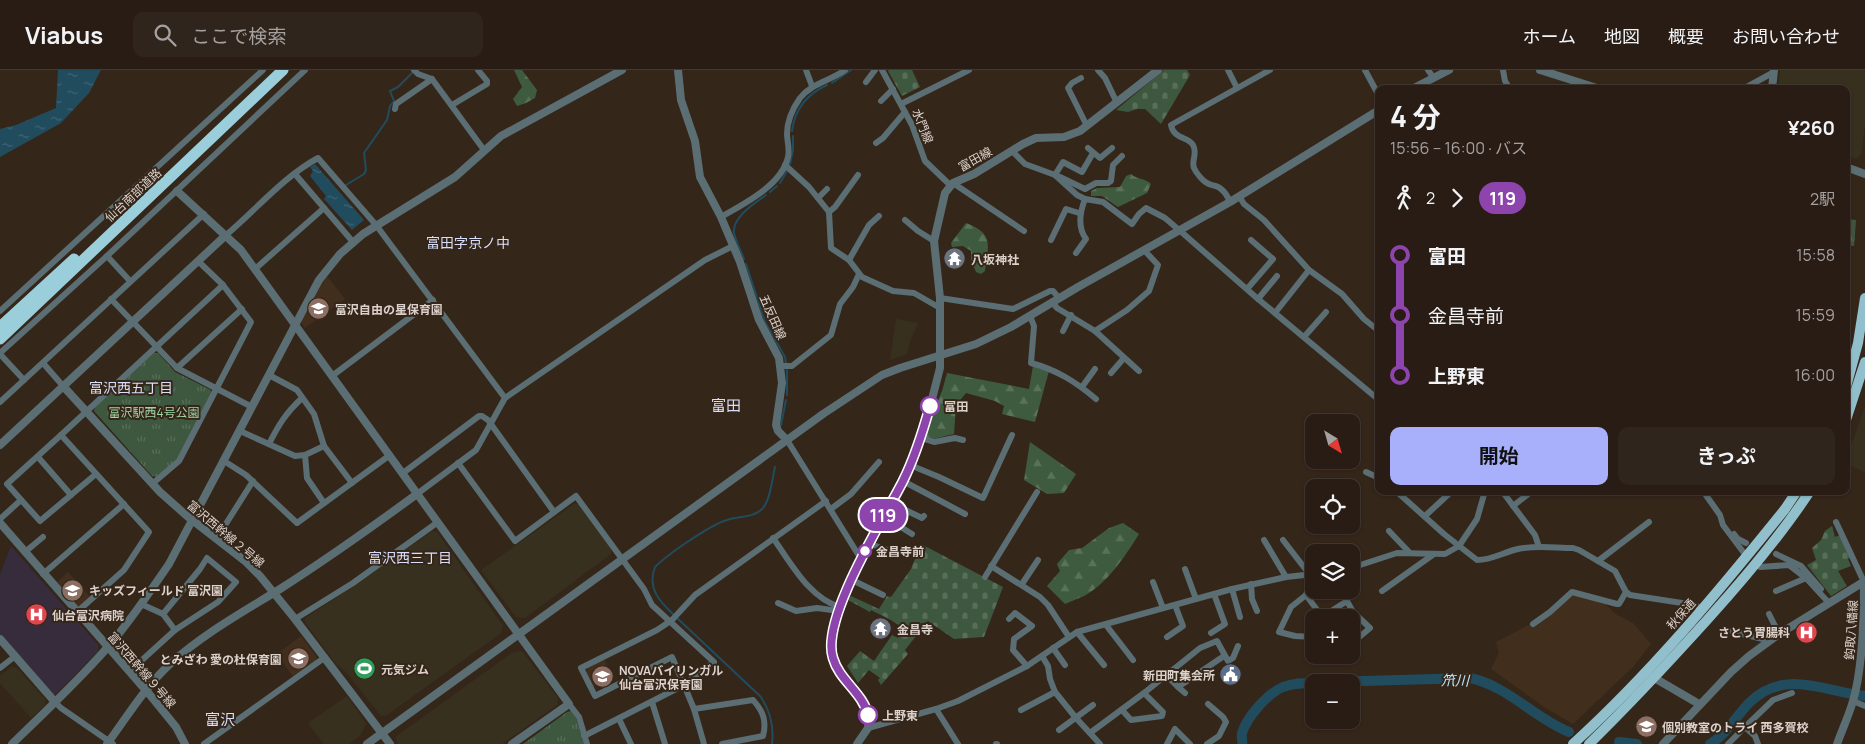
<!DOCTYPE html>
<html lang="ja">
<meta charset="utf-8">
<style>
body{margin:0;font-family:Manrope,"Noto Sans JP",sans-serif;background:#30251d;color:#f1f3f6;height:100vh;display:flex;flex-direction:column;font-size:19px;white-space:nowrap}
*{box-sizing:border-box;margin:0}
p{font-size:16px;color:#a5a1a0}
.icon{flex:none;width:28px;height:28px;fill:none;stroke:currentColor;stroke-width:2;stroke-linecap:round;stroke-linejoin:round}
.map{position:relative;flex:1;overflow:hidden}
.drawer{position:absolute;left:1375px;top:15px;width:475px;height:410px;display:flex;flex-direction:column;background:#281c14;border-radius:10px;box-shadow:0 1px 4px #0004,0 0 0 1px #443a34}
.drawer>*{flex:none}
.badge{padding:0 10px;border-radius:16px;font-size:18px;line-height:32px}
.needle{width:32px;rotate:143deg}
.tools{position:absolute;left:1305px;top:344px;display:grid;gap:10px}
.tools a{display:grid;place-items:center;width:55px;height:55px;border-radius:10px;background:#281c14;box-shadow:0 1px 4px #0004,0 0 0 1px #443a34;font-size:25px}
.map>.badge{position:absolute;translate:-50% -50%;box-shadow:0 0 0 2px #fff}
.legs{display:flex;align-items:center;gap:8px;height:55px;padding:0 15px;font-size:16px}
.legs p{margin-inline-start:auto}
.overview{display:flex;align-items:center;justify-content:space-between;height:85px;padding:0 15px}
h1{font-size:28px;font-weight:700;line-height:38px}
.cta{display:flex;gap:10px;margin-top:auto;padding:10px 15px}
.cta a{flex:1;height:58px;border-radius:10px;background:#a8b0fc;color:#111;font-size:20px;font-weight:700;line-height:58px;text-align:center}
.cta a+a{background:#30251d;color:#f1f3f6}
ul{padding:0 15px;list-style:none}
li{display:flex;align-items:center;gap:18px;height:60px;font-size:19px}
li i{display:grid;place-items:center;width:8px;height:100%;margin:0 6px;background:currentColor}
li i::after{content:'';width:12px;height:12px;margin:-6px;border:4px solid;border-radius:50%;background:#281c14}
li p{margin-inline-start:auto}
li:first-child i{background:linear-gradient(#0000 50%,currentColor 0)}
li:last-child i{background:linear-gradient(currentColor 50%,#0000 0)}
header{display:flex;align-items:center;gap:30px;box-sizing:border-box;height:70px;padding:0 25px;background:#281c14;border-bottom:1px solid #443a34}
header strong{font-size:24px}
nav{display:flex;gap:28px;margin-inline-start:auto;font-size:18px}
.search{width:350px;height:45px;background:#30251d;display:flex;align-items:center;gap:12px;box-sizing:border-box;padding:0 18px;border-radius:10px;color:#a5a1a0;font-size:19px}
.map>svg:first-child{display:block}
.commercial{fill:#38301f}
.built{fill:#422e1d}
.medical{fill:#372c3c}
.forest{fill:url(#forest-firs)}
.cemetery{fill:url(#cemetery-stones)}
.park{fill:url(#park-tufts)}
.water{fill:url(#water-ripples)}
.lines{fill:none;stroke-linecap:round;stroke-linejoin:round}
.stream{stroke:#204c5e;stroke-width:2}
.river{stroke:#204c5e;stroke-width:10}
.minor{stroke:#5a6e73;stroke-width:6}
.tertiary{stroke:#5a6e73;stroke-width:8}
.trunk{stroke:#91c0cc;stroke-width:10}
.motorway{stroke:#9acedb;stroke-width:11}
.line-1-casing{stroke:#fff;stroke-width:11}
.line-1{stroke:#8e44ad;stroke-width:8}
.stop-1-dot{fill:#fff;stroke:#8e44ad;stroke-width:2.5}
.labels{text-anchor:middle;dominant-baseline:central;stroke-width:4;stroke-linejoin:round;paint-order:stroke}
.street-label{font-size:12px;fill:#dcd2cb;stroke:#35261a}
.poi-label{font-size:12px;font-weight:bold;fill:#dcd2cb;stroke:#35261a;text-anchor:start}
.stop-label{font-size:12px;font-weight:bold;fill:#dcd2cb;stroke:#35261a;text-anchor:start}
.park-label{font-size:12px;fill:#a1d5a4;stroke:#35261a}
.neighbourhood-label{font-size:14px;fill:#d9defb;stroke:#35261a}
.water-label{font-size:14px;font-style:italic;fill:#bee9fd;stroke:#35261a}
.quarter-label{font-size:15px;fill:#d9defb;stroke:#35261a}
</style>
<header>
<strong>Viabus</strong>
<div class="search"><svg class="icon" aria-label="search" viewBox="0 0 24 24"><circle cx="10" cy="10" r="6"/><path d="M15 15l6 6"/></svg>ここで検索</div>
<nav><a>ホーム</a><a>地図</a><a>概要</a><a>お問い合わせ</a></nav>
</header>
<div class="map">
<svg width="1865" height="674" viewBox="0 0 1865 674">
<defs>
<pattern id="forest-firs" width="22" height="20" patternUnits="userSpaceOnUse" patternTransform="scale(1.25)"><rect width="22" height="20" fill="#3e5b3f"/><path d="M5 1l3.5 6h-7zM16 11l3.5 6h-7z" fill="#597259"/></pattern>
<pattern id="cemetery-stones" width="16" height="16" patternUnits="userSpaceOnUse" patternTransform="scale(1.25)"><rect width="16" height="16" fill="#3e573f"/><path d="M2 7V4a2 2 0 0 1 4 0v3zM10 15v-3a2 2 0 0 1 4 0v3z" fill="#596e59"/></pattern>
<pattern id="park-tufts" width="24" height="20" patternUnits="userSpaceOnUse" patternTransform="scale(1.25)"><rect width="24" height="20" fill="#3e573f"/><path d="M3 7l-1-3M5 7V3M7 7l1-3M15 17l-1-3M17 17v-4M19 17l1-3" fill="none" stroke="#596e59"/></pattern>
<pattern id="water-ripples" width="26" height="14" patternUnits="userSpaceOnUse" patternTransform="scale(1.25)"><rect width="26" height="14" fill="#204c5e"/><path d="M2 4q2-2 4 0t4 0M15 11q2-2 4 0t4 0" fill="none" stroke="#406574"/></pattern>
</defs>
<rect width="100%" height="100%" fill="#35261a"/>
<g class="commercial">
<path d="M1780,0H1865V53L1862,83L1856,89L1846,85V19H1778Z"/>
<path d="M896,249L918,253L910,271L907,284L890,290Z"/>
<path d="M1865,336V401L1863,402L1846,393V384L1854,368Z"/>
<path d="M574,434H578L612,480L611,484L525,548L516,547L481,500Z"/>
<path d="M432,461L437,462L503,556L500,564L387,645L381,646L346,602L336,594L305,552V548L360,512Z"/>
<path d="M522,581L558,628L557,635L502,674H398L395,667L513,582Z"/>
<path d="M11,597H16L45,629V635L31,648L0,613V606Z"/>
<path d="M347,626L366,653L361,665L349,674H324L308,653Z"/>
</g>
<g class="built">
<path d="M326,205L345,229L305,258L302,254V249Z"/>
<path d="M68,502L90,527L80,536H76L56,513Z"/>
<path d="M1571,525L1603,532L1617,545L1633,553L1651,574L1633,597L1573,654L1547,639L1491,599L1499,583L1496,572L1552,543Z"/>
<path d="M301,566L316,586V591L293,607L277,584Z"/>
<path d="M604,589L613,607L594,617L586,603L588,598Z"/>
</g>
<path class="medical" d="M11,476L98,575V581L56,624H52L0,564V504Z"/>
<g class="forest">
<path d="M514,0H522L537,20L535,28L526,33L517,36L513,29L522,17Z"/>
<path d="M1131,104C1138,110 1145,108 1151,114L1147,123L1118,137L1102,126H1091V121L1097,118L1120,117L1126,106Z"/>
<path d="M966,153C995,164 988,175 985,201L981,204L976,202L971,190V181L963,176L952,177L951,173Z"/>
<path d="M1033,296L1049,301L1035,352L1002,344L1004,336L995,331L966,323L956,335L954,364L933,369L923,366L942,321L947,303L1029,319Z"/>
<path d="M1030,372L1076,404L1064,423L1047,424L1024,410Z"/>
<path d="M1123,453L1139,464C1126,485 1107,514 1084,526C1078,529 1071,531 1065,534L1047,516L1060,501L1057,494L1069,480L1082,478L1109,458Z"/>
</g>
<g class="cemetery">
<path d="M889,0H912L920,17L902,26L888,1Z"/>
<path d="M1164,0H1187L1190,5L1161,54L1145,39H1137L1128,42L1116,40Z"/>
<path d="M1832,456L1835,467L1840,465L1850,488L1848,489L1851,496L1838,501L1847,516L1831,526L1807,495L1816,490L1812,478L1821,470L1825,461Z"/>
<path d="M921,474L1003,517L984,567L954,569L928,551L905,580L908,584L881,615L878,610L880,608L869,600L858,613L847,596L860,581L874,591L892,565L898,568L904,559C894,551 883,546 871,540L870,542L848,530L851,526L879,539L887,526L891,527L911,499Z"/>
</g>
<g class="park">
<path d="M1846,149L1856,150L1854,176L1846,175Z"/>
<path d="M154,283H158L175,302L211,320L212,324L178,389L157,407L152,406L94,341L95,337Z"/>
<path d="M571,641L576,648L584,674H523L567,642Z"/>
</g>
<g class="water">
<path d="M58,0H101L89,23L61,53L0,87V59L16,55L56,38Z"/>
<path d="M315,94L364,150L352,160L324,129L326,126L310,106L313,101L310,97Z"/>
</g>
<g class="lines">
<g class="stream">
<path d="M832,13L851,0"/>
<path d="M792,61C795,38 807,24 827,15"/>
<path d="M790,94L793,80V66"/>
<path d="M780,113L787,101"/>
<path d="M346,115L364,104L366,100L364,83L387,50L390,36L394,31L390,21L398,17L413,2"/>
<path d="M770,122L777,116"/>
<path d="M744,189C741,181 736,172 734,163C732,147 755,133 766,125"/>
<path d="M746,194L765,252L785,287L786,294"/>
<path d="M787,325V300"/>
<path d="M781,355L786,330"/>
<path d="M674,545C659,531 647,518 655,497C668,484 710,455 727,450C738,446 755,448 763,438C771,428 772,409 775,397"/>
<path d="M677,548L760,626C770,640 774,657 772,674"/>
</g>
<g class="river">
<path d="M1327,612L1470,608C1508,616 1534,648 1569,662"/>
<path d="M1619,672L1637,674"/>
<path d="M1242,674C1243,671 1241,666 1242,663C1247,647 1267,624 1283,617C1293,613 1303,613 1314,613"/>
<path d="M1710,674C1727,664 1737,645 1750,632C1785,598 1825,622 1865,626"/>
</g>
<g class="minor">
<path d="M414,0L418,4L432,9L484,80"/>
<path d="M806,0L812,16"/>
<path d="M882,0L912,55L925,91L950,115"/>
<path d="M1098,0L1105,8L1117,33"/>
<path d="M1228,0L1237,18"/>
<path d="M1365,0L1379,26"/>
<path d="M1428,0L1433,7"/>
<path d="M1503,0L1505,11L1510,19"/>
<path d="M1081,8L1072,13L1068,18L1087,56"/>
<path d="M866,12L875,0"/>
<path d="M1743,19L1774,2"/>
<path d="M881,31L893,19"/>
<path d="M901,34L969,0"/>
<path d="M452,35L487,14V11L478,0"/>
<path d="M395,39L396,34L432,9"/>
<path d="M876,73L883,68L905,42"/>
<path d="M1088,78L1100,88L1112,78"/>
<path d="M1012,81L1025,94L1055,105L1077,125L1085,129L1103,132L1132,154L1139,144L1146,138L1165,148L1186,166L1258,229L1379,330"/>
<path d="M785,95L809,117L829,142L831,178L849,190L862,207L893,221L914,223L940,238"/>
<path d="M295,104L353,172"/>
<path d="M1055,105L1063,92L1082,102L1093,83"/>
<path d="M1060,107L1085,119L1096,113H1108L1111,111L1113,95L1122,86"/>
<path d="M953,113L1024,161"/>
<path d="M1239,126L1244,134L1264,150L1309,200L1342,224L1364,249L1379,261"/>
<path d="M818,128L827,119"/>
<path d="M1230,132C1228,127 1225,122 1221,119C1217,115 1211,116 1207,113C1203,111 1196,103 1194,98C1191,91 1198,83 1193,75C1188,66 1174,70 1171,55L1270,0"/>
<path d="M829,142L835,137L858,105"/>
<path d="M721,147C744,134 782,115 788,87C790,79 787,71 787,64C787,52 793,38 800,28C812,13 830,11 845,0"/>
<path d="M905,150L918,161L934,171"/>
<path d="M225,166C256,140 283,107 318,88L376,155L505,328"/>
<path d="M1051,170L1066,139L1079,143"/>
<path d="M1076,183L1086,169C1077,157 1080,142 1085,129"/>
<path d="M107,186L130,211"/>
<path d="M849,190L869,155L879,146"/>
<path d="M255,199L324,138"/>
<path d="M1247,219L1273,189L1251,170"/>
<path d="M940,228L1013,239L1050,221H1053L1059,228"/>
<path d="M111,229L177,298L252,337"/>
<path d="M1258,229L1277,206"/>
<path d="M1052,232L1057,238L1095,261L1139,301"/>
<path d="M0,241L263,0"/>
<path d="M1275,243L1309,200"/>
<path d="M1030,246L1034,256L1031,293C1057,300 1076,312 1096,329"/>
<path d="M1063,261L1071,245"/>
<path d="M1095,261L1127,240L1149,221L1158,195L1144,180"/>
<path d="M1304,267L1326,242"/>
<path d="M0,283L107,186L305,0"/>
<path d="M0,284L24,310"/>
<path d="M43,293L63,316"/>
<path d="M781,296H792L797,292L831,265L840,234L853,217L859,204"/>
<path d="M177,298L242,239"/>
<path d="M1111,303L1124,288"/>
<path d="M269,305L297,320L314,344L324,376"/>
<path d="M332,306L433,230"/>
<path d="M1082,317L1095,299"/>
<path d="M0,332L204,144"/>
<path d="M240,361L295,386L305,385"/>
<path d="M61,365L7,414L40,451L96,404"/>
<path d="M921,368L934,372L955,368L963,370"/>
<path d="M787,370L861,489"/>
<path d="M269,374C279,354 286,343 302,328"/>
<path d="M38,387L71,425"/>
<path d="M224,391L246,405L297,453L390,385"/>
<path d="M458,393L515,471L576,426L644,519L652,535L714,592L684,615L694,639L704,674"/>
<path d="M910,395L939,407L983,428L1012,365"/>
<path d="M1366,402L1379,408"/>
<path d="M403,403L479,346H482L488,350L554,442"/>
<path d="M903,411L965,444"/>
<path d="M152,414L179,391L251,252L223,215L198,191"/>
<path d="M1396,421L1444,464L1477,490C1492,490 1504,482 1518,479C1536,475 1555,478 1573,478L1579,480L1615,501L1626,522L1630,525L1695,535L1702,539"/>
<path d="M1502,421L1535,465L1539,477"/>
<path d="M1703,421L1720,445L1723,455L1747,487"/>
<path d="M417,424L476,380L505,328L705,190L733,176"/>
<path d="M324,433L307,408L305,385L324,376L352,413"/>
<path d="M891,433L922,448L924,446"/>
<path d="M1513,436L1532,421"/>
<path d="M831,439L851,424L879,392"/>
<path d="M883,446L912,464"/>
<path d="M1425,446L1452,421"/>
<path d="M0,449L21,430"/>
<path d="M1836,452L1864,512"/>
<path d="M1389,461L1409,482"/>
<path d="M1734,464L1738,469L1746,473"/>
<path d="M217,468L253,411"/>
<path d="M773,468C791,493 809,528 840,537"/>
<path d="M1264,470L1286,507"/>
<path d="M1283,470L1310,505"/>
<path d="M868,473L895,483"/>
<path d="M25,482L43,467"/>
<path d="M1776,484L1801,496L1821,519"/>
<path d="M1598,491L1649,452"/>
<path d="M1755,493L1760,497L1789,495L1806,508L1829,533"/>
<path d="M991,496L1040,527L1048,535L1069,567"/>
<path d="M1351,498L1397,483L1445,484L1459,476L1477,449L1485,421"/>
<path d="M1185,499L1196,529"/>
<path d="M43,504L124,434"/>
<path d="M1312,505L1306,525L1323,548"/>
<path d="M985,507L1037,422"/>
<path d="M852,510L883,525"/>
<path d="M1153,512L1163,538"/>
<path d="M1022,514L1038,490"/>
<path d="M1251,514L1252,529L1257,541"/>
<path d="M1232,519L1240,547"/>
<path d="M1382,521L1434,484"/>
<path d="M1776,521L1806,508"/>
<path d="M1306,525L1291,537L1279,562L1295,566L1314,567"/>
<path d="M778,533L796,541L817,538L839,541"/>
<path d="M77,542L124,500L149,462L61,365L223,215"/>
<path d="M163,544L175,560"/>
<path d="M1769,544L1779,564"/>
<path d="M1322,547L1347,531L1353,542L1370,558L1351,574"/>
<path d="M295,549L353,513L438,452"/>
<path d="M1009,549L1015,543L1032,556L1014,569L1013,580L1027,596"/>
<path d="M1533,554L1550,542L1572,522L1617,534H1619L1626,522"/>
<path d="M1106,555L1133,590"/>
<path d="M1729,561L1763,569L1768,573"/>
<path d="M1077,562L1104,595"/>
<path d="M1211,563L1225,554L1214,524"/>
<path d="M1167,567L1183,556L1175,535"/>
<path d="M1053,578L1065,595"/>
<path d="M1042,586L1048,596L1050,609L1055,622L1076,648L1100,674"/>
<path d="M0,598L14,587"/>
<path d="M130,601L175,560L218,532L236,512L207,488L200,499L163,544L141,534"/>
<path d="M1166,605L1178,617"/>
<path d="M1185,623L1178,617L1224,586"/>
<path d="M1853,631L1865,636"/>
<path d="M55,632L61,638L113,674"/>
<path d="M652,632L665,674"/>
<path d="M569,634L579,647L587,674"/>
<path d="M694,639L753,630C763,641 767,651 763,666L722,674"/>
<path d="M936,639L958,674"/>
<path d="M1021,640L1055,622"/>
<path d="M1122,640L1131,650L1162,646L1163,642L1144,623"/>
<path d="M619,649L631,674"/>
<path d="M868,658L936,639L958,631L1027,596L1077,562L1232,519L1286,507L1314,504"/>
<path d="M1059,660L1093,635"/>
<path d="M1090,663L1144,623L1200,578L1217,571L1228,591L1233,588L1238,576"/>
<path d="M584,666L684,615L672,587L595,626L581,598L657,560L672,550L695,525L826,431"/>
<path d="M204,674L324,588"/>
<path d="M996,674H997"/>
<path d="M1167,674L1175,659L1190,674"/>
<path d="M1207,674L1219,666L1226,652L1223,647L1208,634"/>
<path d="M1728,674L1745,657"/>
<path d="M1758,674L1755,666L1745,657L1773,630L1792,623"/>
</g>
<g class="tertiary">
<path d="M678,0L681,30L695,71L700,107L721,147L740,192L759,250L779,288L782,313L776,355L778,361L787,370"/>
<path d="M1540,0L1600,19"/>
<path d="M1412,19L1449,0"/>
<path d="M1772,19L1774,0"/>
<path d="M1846,97L1865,104"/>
<path d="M177,121L241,180L569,634L512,674"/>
<path d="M63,316L160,422L187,446L245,491L260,506L295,549L390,674"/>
<path d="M0,375L225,166"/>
<path d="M0,453L150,625L176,657L185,674"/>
<path d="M0,569L55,632"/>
<path d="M1651,606L1699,634"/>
<path d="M12,674C44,643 77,612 107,578C130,552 149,523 169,494L311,225L319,210L340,184L363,164L455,107L501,66L622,0"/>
<path d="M107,674C127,647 145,617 170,594C203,564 243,542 280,519C327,489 372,457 417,424"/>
<path d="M367,674L823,344L882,305L900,298L976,274L1011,257L1078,217L1230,132L1379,40"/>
<path d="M857,674L868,658L869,649L866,637L841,603L832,588V570L834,554L868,473L910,395L920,369L931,333L940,298V228L934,171L945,123L953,113L974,104L1023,74L1036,68L1064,67L1080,61L1158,0"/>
<path d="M1663,674L1731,602L1749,586L1779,564L1865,511"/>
<path d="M1837,674C1842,660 1849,645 1853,631C1863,597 1864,547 1864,512"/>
</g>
<g class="trunk">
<path d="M1846,317L1858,273L1865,228"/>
<path d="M1846,350L1865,292"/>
<path d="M1573,674C1651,603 1719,521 1785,439L1797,421"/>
<path d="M1589,674C1630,634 1669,592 1707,550C1744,509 1780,467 1810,421"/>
</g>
<g class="motorway">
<path d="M0,257L74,189"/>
<path d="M0,269L283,0"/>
</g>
</g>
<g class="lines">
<defs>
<path id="line-1" d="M868,645C863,623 839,610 833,588C820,549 885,447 903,411C915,387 923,361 930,336"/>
</defs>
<use href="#line-1" class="line-1-casing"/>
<use href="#line-1" class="line-1"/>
</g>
<defs>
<symbol id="temple-disc" viewBox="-11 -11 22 22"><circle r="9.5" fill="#6b7280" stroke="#35261a"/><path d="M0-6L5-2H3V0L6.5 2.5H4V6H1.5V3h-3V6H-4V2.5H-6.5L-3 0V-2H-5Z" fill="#fff"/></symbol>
<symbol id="school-disc" viewBox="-11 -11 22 22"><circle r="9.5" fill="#8d6e63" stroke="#35261a"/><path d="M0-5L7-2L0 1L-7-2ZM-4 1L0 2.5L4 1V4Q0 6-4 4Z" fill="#fff"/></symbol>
<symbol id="hospital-disc" viewBox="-11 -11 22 22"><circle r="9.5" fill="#e0444e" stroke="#35261a"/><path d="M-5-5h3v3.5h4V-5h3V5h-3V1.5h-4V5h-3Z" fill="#fff"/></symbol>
<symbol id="stadium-disc" viewBox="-11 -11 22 22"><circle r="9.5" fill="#2e9e5b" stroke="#35261a"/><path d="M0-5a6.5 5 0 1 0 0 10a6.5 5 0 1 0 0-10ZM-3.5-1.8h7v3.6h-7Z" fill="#fff"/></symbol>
<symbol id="civic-disc" viewBox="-11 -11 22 22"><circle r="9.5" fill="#5c6f8a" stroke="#35261a"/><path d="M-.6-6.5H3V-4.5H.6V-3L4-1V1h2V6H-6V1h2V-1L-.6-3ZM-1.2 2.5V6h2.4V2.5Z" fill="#fff"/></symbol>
</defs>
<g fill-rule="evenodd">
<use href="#temple-disc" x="942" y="176" width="25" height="25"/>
<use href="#school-disc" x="306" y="226" width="25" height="25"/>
<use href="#school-disc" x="60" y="508" width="25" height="25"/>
<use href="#hospital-disc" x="24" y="532" width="25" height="25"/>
<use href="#temple-disc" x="868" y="546" width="25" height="25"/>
<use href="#hospital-disc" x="1794" y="550" width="25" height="25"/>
<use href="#school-disc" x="286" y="576" width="25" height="25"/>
<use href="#stadium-disc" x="352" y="586" width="25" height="25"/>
<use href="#civic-disc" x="1218" y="592" width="25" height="25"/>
<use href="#school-disc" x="590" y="594" width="25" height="25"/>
<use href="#school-disc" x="1634" y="644" width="25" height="25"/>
</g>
<g class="stop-1-dot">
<circle cx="930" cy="336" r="9"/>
<circle cx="865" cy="481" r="6"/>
<circle cx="868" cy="645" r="9"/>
</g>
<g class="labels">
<g class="street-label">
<text transform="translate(923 56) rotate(68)">水門線</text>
<text transform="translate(975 89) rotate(-29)">富田線</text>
<text transform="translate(133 125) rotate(-43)">仙台南部道路</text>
<text transform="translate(773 247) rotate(66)">五反田線</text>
<text transform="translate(226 464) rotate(40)">富沢西幹線２号線</text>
<text transform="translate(1681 544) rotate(-48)">秋保通</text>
<text transform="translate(1851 560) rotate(-86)">鈎取八幡線</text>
<text transform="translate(142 600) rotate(49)">富沢西幹線９号線</text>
</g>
<g class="poi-label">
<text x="971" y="189">八坂神社</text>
<text x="335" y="239">富沢自由の星保育園</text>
<text x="89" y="520">キッズフィールド 富沢園</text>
<text x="52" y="545">仙台富沢病院</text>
<text x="897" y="559">金昌寺</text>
<text x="1790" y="562" text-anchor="end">さとう胃腸科</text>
<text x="282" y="589" text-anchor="end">とみざわ 愛の杜保育園</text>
<text x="381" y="599">元気ジム</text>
<text x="619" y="600">NOVAバイリンガル<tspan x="619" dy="14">仙台富沢保育園</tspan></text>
<text x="1215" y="605" text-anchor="end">新田町集会所</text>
<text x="1662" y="657">個別教室のトライ 西多賀校</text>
</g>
<g class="stop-label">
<text x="944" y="336">富田</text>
<text x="876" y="481">金昌寺前</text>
<text x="882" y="645">上野東</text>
</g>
<g class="park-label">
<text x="154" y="342">富沢駅西4号公園</text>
</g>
<g class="neighbourhood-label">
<text x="468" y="172">富田字京ノ中</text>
<text x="131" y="317">富沢西五丁目</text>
<text x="410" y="487">富沢西三丁目</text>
</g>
<g class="water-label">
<text transform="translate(1455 610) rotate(1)">笊川</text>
</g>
<g class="quarter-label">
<text x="726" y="335">富田</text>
<text x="220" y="649">富沢</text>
</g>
</g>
</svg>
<div class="tools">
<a><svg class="needle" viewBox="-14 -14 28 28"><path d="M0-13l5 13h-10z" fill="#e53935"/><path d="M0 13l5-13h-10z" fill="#a5a1a0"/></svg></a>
<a><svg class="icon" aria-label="locate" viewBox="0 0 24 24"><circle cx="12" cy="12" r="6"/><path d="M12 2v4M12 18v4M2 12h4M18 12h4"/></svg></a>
<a><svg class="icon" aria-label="layers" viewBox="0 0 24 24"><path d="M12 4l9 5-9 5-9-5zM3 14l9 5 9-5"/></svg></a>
<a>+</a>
<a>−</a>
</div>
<b class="badge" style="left:883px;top:445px;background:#8e44ad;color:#fff">119</b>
<section class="drawer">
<div class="overview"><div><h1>4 分</h1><p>15:56 – 16:00 · バス</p></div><b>¥260</b></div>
<div class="legs"><svg class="icon" aria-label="walk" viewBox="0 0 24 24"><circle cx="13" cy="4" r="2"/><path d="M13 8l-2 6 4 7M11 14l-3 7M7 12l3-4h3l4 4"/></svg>2<svg class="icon" aria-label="forward" viewBox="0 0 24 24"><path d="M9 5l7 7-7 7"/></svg><b class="badge" style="background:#8e44ad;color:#fff">119</b><p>2駅</p></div>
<ul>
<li><i style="color:#8e44ad"></i><b>富田</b><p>15:58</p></li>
<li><i style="color:#8e44ad"></i><span>金昌寺前</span><p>15:59</p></li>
<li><i style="color:#8e44ad"></i><b>上野東</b><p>16:00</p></li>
</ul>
<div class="cta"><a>開始</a><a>きっぷ</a></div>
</section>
</div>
